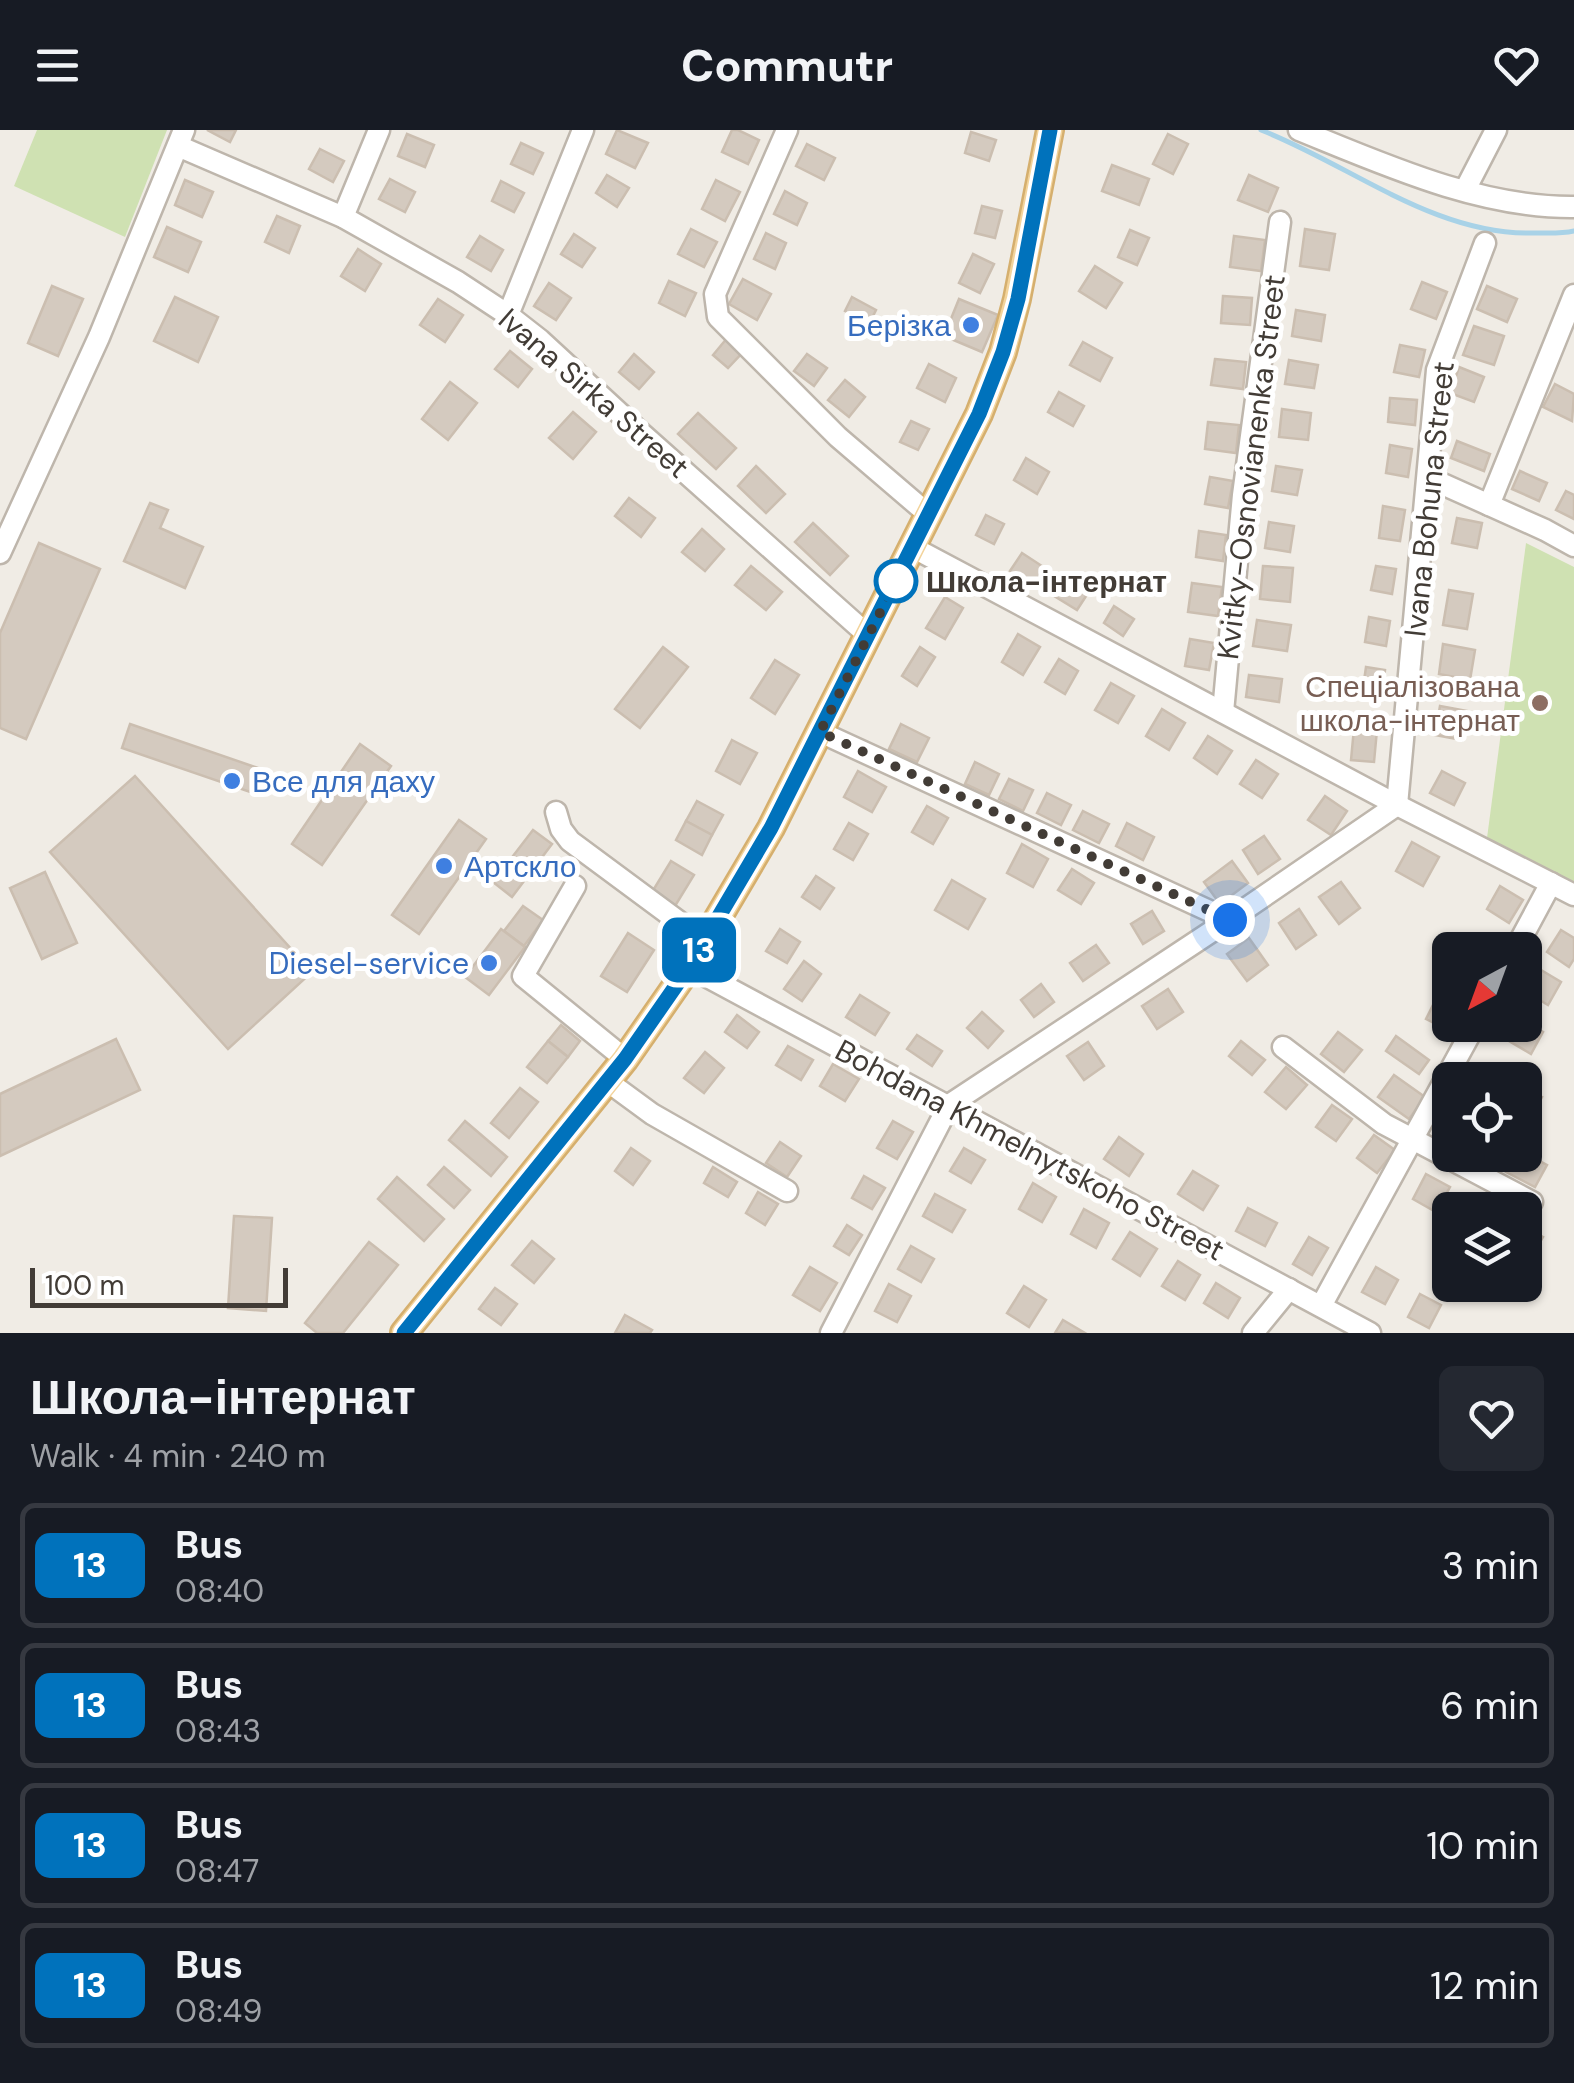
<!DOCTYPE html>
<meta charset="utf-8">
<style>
body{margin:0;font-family:"DM Sans",sans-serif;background:#242831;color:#f1f3f6;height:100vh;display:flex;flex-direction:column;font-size:38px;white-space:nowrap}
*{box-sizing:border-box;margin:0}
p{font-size:32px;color:#9ea1a6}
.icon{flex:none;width:55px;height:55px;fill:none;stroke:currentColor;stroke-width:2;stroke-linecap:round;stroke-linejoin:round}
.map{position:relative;height:1203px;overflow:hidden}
.panel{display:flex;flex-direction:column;background:#171b24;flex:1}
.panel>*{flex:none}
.badge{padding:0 20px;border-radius:15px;font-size:35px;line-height:65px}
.needle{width:65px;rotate:221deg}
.buttons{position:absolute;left:1432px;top:802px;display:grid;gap:20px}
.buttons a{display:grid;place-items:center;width:110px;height:110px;border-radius:15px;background:#171b24;box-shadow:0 2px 8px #0004;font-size:50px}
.scale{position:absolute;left:30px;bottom:25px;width:258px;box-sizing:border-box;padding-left:10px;border:5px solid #423c36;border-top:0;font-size:28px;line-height:35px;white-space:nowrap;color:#423c36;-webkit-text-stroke:8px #fff;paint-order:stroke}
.you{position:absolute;width:50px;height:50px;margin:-25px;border:8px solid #fff;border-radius:50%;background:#1a73e8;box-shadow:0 0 0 15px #1a73e833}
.map>.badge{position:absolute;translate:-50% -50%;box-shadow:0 0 0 5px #fff}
.round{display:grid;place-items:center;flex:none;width:105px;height:105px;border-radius:15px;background:#242831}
.head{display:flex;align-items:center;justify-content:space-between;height:170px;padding:0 30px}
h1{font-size:48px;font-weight:800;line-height:75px}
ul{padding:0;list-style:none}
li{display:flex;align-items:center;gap:30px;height:125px;margin:0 20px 15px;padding:0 10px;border:5px solid #363941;border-radius:15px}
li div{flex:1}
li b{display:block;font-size:38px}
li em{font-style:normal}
li .badge{min-width:110px;font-weight:700;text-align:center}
header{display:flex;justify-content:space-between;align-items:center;height:130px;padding:0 30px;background:#171b24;font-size:45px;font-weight:800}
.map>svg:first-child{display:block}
.green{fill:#cfe1b2}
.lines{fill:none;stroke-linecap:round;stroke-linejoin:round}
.stream{stroke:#a8d2e7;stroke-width:5}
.building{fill:#d4cabf;stroke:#cbbeb0;stroke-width:2.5}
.minor-casing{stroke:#beb6ac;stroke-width:25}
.major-casing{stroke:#d5af6e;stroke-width:30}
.minor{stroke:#fff;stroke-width:20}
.major{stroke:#f3d49c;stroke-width:25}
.line-casing{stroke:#fff;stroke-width:22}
.line{stroke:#0072bc;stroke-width:15}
.walk{stroke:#423c36;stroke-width:10;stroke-dasharray:0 18}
.shop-dot{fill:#3f7fe0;stroke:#fff;stroke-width:4}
.stop-dot{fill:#fff;stroke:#0072bc;stroke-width:5}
.education-dot{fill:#8d6e63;stroke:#fff;stroke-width:4}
.labels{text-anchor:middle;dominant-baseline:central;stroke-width:10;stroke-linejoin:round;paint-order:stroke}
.shop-label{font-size:30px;fill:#366cbe;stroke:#fff;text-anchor:end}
.street-label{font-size:30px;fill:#423c36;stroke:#fff}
.stop-label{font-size:30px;font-weight:bold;fill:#423c36;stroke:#fff;text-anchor:start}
.education-label{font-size:30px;fill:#785e54;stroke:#fff;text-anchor:end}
</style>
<header><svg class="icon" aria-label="menu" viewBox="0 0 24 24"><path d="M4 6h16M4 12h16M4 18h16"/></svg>Commutr<svg class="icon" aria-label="heart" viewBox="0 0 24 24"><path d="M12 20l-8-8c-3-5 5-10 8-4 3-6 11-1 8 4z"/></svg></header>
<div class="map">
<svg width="1574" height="1203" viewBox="0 0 1574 1203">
<rect width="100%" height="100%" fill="#f0ece5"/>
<g class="green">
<path d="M37,0H167L125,107L14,56Z"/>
<path d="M1526,413L1574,437V753L1487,708Z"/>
</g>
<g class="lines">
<path class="stream" d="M1261,0C1351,35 1435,106 1535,103C1548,103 1561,104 1574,101"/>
</g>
<g class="building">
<path d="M207,0H236L230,12Z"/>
<path d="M617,0L648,13L635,38L606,24Z"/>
<path d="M732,0H738L759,10L748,34L722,22Z"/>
<path d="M971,2L996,10L989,31L965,23Z"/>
<path d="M407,4L434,15L425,37L398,26Z"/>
<path d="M1168,4L1188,14L1173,44L1153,34Z"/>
<path d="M521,13L543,23L533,44L511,34Z"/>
<path d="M807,14L835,28L824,50L796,36Z"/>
<path d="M320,19L344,31L333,52L309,39Z"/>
<path d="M1112,35L1149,49L1139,75L1102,61Z"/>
<path d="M607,45L629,58L617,77L596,63Z"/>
<path d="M1249,45L1278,58L1268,82L1238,70Z"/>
<path d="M390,49L415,62L405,82L379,69Z"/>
<path d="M185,50L213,62L202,87L175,75Z"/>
<path d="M716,50L740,62L725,91L702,79Z"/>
<path d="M501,51L524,63L514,82L492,71Z"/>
<path d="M785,61L807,73L797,95L774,84Z"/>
<path d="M982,76L1002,81L995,108L975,103Z"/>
<path d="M277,86L300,96L289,123L265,112Z"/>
<path d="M167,97L201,112L188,142L154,127Z"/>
<path d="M691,99L717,112L704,137L678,124Z"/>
<path d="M1305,99L1335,104L1329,140L1300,136Z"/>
<path d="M1130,100L1149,108L1137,135L1118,127Z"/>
<path d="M766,103L786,113L775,139L754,129Z"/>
<path d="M574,104L595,118L582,137L561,124Z"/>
<path d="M480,106L503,120L491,141L467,127Z"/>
<path d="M1234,106L1265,110L1261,141L1230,137Z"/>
<path d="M358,119L381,134L365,161L341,146Z"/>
<path d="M973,124L994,134L980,163L959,153Z"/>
<path d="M1095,136L1122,153L1106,178L1079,161Z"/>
<path d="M743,149L771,164L757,190L729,174Z"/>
<path d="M669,151L696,163L685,186L659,173Z"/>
<path d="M1422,152L1447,162L1436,189L1411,179Z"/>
<path d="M549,153L571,168L556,190L534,176Z"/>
<path d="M52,156L83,169L58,226L28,213Z"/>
<path d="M1487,156L1517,169L1507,192L1477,179Z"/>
<path d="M1223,166L1252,168L1250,195L1221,193Z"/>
<path d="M175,167L218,187L198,232L154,211Z"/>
<path d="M852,167L876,180L869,194L845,181Z"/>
<path d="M438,169L463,185L445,212L420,195Z"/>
<path d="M959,169L998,185L982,222L944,206Z"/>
<path d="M1296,180L1325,185L1321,211L1292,206Z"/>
<path d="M1474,196L1504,206L1494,235L1463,225Z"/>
<path d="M728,207L744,221L728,238L713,225Z"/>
<path d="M1083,212L1112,228L1100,251L1070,235Z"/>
<path d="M1400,215L1425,220L1419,247L1394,242Z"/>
<path d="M510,221L532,239L518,257L495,239Z"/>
<path d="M634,224L654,242L639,259L619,242Z"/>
<path d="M807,224L827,238L814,256L794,241Z"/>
<path d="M1215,229L1246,232L1243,259L1211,255Z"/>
<path d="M1289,230L1318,235L1314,258L1285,254Z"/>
<path d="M929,234L956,248L945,272L917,258Z"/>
<path d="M1459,237L1484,247L1474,272L1450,263Z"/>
<path d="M845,250L865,267L849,287L828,270Z"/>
<path d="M450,252L477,273L448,310L422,289Z"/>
<path d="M1555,254L1574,264L1572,291L1543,277Z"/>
<path d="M1059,262L1084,276L1073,296L1048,282Z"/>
<path d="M1390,268L1417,270L1415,295L1388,292Z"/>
<path d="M1282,279L1311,283L1308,310L1279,307Z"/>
<path d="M573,282L596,302L573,329L549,308Z"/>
<path d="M698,283L736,318L716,339L678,304Z"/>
<path d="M911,291L929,299L918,320L900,312Z"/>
<path d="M1208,292L1239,295L1236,323L1205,319Z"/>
<path d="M1457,311L1490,324L1484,341L1451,328Z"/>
<path d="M1390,315L1412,319L1408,347L1386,343Z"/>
<path d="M1026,328L1049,342L1037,364L1014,350Z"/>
<path d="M756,336L785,364L766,383L738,356Z"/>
<path d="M1276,336L1302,340L1297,365L1272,361Z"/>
<path d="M1520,341L1547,353L1539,371L1512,359Z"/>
<path d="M1210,347L1233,351L1228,378L1205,374Z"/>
<path d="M1566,361L1574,365V389L1556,380Z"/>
<path d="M629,368L655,388L641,407L615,386Z"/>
<path d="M150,373L168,380L160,398L203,417L185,458L124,431Z"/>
<path d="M1383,376L1405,380L1400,411L1379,408Z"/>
<path d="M986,385L1004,394L994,414L976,405Z"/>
<path d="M1457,388L1482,393L1477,418L1452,413Z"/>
<path d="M1269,392L1294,396L1290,422L1265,418Z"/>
<path d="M813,393L848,426L830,445L795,412Z"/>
<path d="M702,399L724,419L705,441L682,422Z"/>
<path d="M1199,401L1226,405L1223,431L1196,427Z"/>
<path d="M39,413L100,439L26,609L0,598V503Z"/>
<path d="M1022,423L1045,438L1033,456L1010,441Z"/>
<path d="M751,436L782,462L766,480L735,455Z"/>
<path d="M1263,436L1293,438L1290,472L1260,469Z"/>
<path d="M1376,436L1396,439L1392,464L1371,460Z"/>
<path d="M1062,446L1088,463L1077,480L1051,464Z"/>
<path d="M1192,453L1222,457L1218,486L1188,482Z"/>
<path d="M1449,460L1473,464L1467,499L1443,495Z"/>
<path d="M945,467L963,478L945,509L926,498Z"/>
<path d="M1114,476L1134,489L1123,506L1104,493Z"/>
<path d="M1369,487L1390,491L1386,516L1365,512Z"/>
<path d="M1257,490L1291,495L1287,521L1253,516Z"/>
<path d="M1018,504L1040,517L1023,545L1002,532Z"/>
<path d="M1190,509L1214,513L1209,540L1185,536Z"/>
<path d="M1443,514L1475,520L1470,550L1439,544Z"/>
<path d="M663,517L688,537L640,598L615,579Z"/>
<path d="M920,517L935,527L917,556L902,546Z"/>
<path d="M1059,529L1078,541L1065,564L1045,552Z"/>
<path d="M775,530L799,545L775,584L751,568Z"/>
<path d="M1366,537L1385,540L1382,567L1362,565Z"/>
<path d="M1249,545L1282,549L1279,572L1246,567Z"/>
<path d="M1111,553L1134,566L1118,593L1095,580Z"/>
<path d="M1440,576L1467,581L1462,610L1435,605Z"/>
<path d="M1162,579L1185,593L1169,620L1146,606Z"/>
<path d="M130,594L258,638L250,662L122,618Z"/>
<path d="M901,594L929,608L917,632L889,619Z"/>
<path d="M1354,598L1377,600L1374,632L1351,630Z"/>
<path d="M1208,606L1232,621L1217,644L1194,628Z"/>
<path d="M732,610L757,623L740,654L716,641Z"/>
<path d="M360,614L391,636L322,735L292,714Z"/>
<path d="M1256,630L1278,644L1262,668L1240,654Z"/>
<path d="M975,632L999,644L989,665L965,654Z"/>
<path d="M858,641L886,657L872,682L844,667Z"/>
<path d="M1442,641L1465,653L1454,675L1430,663Z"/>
<path d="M135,646L312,842L228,919L50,722Z"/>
<path d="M1009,649L1033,660L1023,681L999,669Z"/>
<path d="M1047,663L1071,675L1061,695L1037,683Z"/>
<path d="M1325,666L1347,681L1331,705L1308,690Z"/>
<path d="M697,671L723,685L712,705L686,691Z"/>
<path d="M927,676L948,688L933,714L912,702Z"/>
<path d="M1083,681L1109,694L1099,713L1073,700Z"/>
<path d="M459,690L486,709L419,804L392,785Z"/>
<path d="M686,691L712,705L702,725L676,710Z"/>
<path d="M849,693L868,704L853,730L834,719Z"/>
<path d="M1127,693L1154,707L1143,730L1116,716Z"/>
<path d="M533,700L552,714L512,767L493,752Z"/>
<path d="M1264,706L1280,729L1258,744L1243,720Z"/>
<path d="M1412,712L1439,727L1423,756L1396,741Z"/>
<path d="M1022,714L1048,729L1033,757L1007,743Z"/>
<path d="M671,731L694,745L675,776L652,762Z"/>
<path d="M1232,731L1248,753L1220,774L1204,752Z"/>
<path d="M1072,739L1094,753L1081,774L1058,760Z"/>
<path d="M45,742L77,813L42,829L10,758Z"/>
<path d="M816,746L834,758L820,779L802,767Z"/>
<path d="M952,750L985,769L968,799L935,780Z"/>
<path d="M1341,752L1360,778L1339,794L1319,767Z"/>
<path d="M1500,756L1523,770L1509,793L1487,779Z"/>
<path d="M523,776L543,790L524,816L504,801Z"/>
<path d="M1299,779L1316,805L1296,819L1279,793Z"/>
<path d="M1152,781L1164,801L1143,814L1131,794Z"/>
<path d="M501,799L525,817L489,865L465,847Z"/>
<path d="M780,799L800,812L787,833L766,821Z"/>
<path d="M1561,800L1574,808V829L1569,837L1547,822Z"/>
<path d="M628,803L654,820L627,862L601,846Z"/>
<path d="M1249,808L1268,835L1247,851L1227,824Z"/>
<path d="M1096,815L1109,833L1083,851L1070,833Z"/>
<path d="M804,831L821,844L802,871L784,859Z"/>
<path d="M1536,837L1561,852L1548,875L1525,861V856Z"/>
<path d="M1041,854L1054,872L1034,887L1021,870Z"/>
<path d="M1168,859L1183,882L1157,899L1142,876Z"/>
<path d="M1439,863L1450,868V895H1456L1452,902L1426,889Z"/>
<path d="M860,865L889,883L875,905L846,887Z"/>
<path d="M982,882L1003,901L988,918L967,898Z"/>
<path d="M737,885L759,902L747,918L725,902Z"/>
<path d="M1525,891L1543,902L1531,924L1497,904L1502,895H1525Z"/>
<path d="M561,895L580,911L568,927L548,911Z"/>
<path d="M1338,902L1362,920L1344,942L1321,924Z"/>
<path d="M917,905L942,921L932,936L907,919Z"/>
<path d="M1396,906L1429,930L1419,944L1386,921Z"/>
<path d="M116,909L140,960L0,1026V964Z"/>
<path d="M548,911L568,927L547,953L527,937Z"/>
<path d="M1241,911L1265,930L1252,945L1229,926Z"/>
<path d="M1088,912L1104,936L1084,950L1067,926Z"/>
<path d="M788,916L813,930L801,950L776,935Z"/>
<path d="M705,922L724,938L704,963L684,948Z"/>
<path d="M833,934L859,949L845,971L820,956Z"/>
<path d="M1286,937L1307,955L1286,979L1265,962Z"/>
<path d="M1394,945L1425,967L1409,989L1378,967Z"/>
<path d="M520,958L538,972L509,1008L491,993Z"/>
<path d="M1525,958L1542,967L1528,993L1525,991Z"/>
<path d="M1332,975L1352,989L1336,1011L1316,997Z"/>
<path d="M465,991L507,1027L491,1046L449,1010Z"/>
<path d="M893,991L913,1002L897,1029L877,1018Z"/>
<path d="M1374,1005L1395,1020L1377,1043L1357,1028Z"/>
<path d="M1119,1007L1143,1024L1129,1046L1104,1029Z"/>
<path d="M780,1012L801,1026L787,1047L766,1033Z"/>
<path d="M631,1018L650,1031L633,1055L615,1041Z"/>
<path d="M964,1018L985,1030L971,1053L950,1041Z"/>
<path d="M1525,1023L1547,1035L1535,1057L1506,1042L1515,1025Z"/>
<path d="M444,1037L470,1060L454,1078L428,1055Z"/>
<path d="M713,1037L737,1052L728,1067L704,1053Z"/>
<path d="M1193,1041L1218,1056L1203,1080L1178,1064Z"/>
<path d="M1426,1044L1450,1057L1436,1082L1413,1069Z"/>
<path d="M864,1046L885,1058L872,1079L852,1068Z"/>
<path d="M397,1047L444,1089L424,1111L378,1069Z"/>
<path d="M1033,1053L1056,1067L1042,1092L1019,1079Z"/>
<path d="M758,1062L778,1074L765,1095L746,1083Z"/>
<path d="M935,1064L965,1080L952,1102L923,1086Z"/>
<path d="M1248,1078L1277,1093L1265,1116L1236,1101Z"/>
<path d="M1084,1079L1109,1093L1096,1118L1071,1104Z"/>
<path d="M234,1086L272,1088L266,1181L228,1178Z"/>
<path d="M847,1095L862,1105L849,1125L834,1116Z"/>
<path d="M1525,1097L1543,1107L1528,1133L1525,1131Z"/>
<path d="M1130,1102L1157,1119L1140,1146L1113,1129Z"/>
<path d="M1309,1107L1328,1118L1312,1145L1293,1134Z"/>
<path d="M532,1111L554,1129L534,1153L512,1135Z"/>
<path d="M369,1112L398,1135L343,1203H317L305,1193Z"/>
<path d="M911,1116L934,1129L921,1152L898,1139Z"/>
<path d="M1178,1131L1200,1145L1185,1170L1162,1156Z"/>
<path d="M810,1137L837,1153L820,1181L793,1165Z"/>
<path d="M1376,1137L1398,1150L1385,1174L1362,1162Z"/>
<path d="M1216,1153L1240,1168L1228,1188L1204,1173Z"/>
<path d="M889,1154L911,1166L897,1192L875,1181Z"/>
<path d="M1024,1156L1046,1170L1029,1197L1007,1183Z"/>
<path d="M495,1158L517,1174L501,1195L479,1179Z"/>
<path d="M1420,1164L1441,1175L1429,1198L1408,1187Z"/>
<path d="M625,1185L652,1200L650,1203H615Z"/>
<path d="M1063,1190L1085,1203H1055Z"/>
</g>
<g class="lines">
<defs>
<g id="minor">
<path d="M787,0L715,164L718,187L838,307L928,384"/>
<path d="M1299,0C1385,35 1480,78 1574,77"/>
<path d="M178,16L343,87L458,152L508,185L540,210L641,303L869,506"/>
<path d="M1465,60L1496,0"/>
<path d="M343,87L379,0"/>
<path d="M508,185L583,0"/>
<path d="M1429,348L1545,400L1574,416"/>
<path d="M1489,375L1574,165"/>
<path d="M912,417L1397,675L1574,765"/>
<path d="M0,423L99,207L184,0"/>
<path d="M1223,582L1243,365L1280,92"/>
<path d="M820,602L1229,790"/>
<path d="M556,682L561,699L570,711L705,811"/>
<path d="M575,756L523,846L625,929"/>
<path d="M1515,820L1551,753"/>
<path d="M689,837L1370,1203"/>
<path d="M1283,917L1384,994L1532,1072"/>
<path d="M607,951L652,984L787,1061"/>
<path d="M1321,1176L1475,895"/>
<path d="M831,1203L949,975L1229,790L1397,675L1437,240L1485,113"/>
<path d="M1253,1203L1289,1159"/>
</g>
<path id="major" d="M404,1203L625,929L689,837L771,698L979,284L1003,222L1017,169L1050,0"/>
</defs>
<use href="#minor" class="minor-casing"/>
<use href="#major" class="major-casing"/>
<use href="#minor" class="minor"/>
<use href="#major" class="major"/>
</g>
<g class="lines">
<defs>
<path id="line" d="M404,1203L625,929L689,837L771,698L979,284L1003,222L1018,169L1050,0"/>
</defs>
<use href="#line" class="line-casing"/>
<use href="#line" class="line"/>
<path class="walk" d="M896,451L820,602L1230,790"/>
</g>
<g class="shop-dot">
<circle cx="971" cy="195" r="10"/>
<circle cx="232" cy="651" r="10"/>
<circle cx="444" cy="736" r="10"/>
<circle cx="489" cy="833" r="10"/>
</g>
<circle class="stop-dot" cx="896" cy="451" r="20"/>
<circle class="education-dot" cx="1540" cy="573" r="10"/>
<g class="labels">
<g class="shop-label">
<text x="951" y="195">Берізка</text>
<text x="252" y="651" text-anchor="start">Все для даху</text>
<text x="464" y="736" text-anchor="start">Артскло</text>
<text x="469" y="833">Diesel-service</text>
</g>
<g class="street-label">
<text transform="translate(594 263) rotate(41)">Ivana Sirka Street</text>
<text transform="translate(1251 337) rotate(-83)">Kvitky-Osnovianenka Street</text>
<text transform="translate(1429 369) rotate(-84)">Ivana Bohuna Street</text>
<text transform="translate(1030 1020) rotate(28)">Bohdana Khmelnytskoho Street</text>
</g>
<g class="stop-label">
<text x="926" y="451">Школа-інтернат</text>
</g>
<g class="education-label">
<text x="1520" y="556">Спеціалізована<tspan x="1520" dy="34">школа-інтернат</tspan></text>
</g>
</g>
</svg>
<div class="buttons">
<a><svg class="needle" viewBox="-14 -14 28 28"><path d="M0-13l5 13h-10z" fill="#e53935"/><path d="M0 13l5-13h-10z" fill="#9ea1a6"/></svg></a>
<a><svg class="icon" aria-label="locate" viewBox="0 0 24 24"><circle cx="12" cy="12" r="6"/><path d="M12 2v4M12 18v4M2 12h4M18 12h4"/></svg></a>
<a><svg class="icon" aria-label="layers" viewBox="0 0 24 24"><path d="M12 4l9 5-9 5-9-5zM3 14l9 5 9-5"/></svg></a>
</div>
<div class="scale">100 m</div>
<div class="you" style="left:1230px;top:790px"></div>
<b class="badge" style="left:699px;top:820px;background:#0072bc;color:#fff">13</b>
</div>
<section class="panel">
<div class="head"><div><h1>Школа-інтернат</h1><p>Walk · 4 min · 240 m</p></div><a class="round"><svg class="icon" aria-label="heart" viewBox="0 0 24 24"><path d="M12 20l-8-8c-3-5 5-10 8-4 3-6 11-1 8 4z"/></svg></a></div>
<ul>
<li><span class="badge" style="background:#0072bc;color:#fff">13</span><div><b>Bus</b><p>08:40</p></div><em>3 min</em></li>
<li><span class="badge" style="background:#0072bc;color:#fff">13</span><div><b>Bus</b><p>08:43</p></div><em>6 min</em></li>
<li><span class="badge" style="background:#0072bc;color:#fff">13</span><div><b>Bus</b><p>08:47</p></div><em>10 min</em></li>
<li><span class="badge" style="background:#0072bc;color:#fff">13</span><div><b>Bus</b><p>08:49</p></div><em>12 min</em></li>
</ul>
</section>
